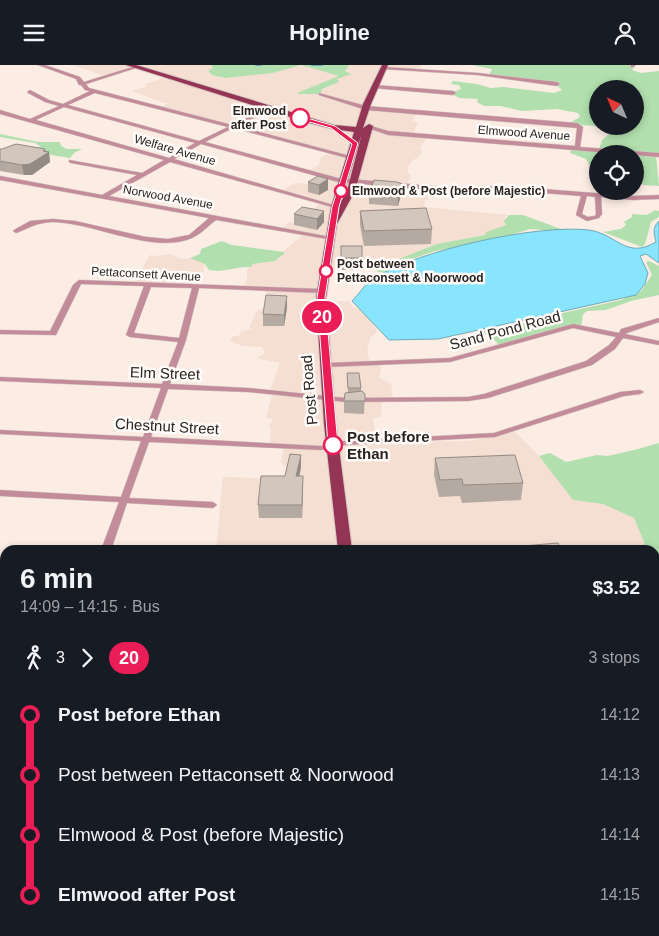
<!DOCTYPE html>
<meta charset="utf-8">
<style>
body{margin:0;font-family:Helvetica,sans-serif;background:#20242c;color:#f1f3f6;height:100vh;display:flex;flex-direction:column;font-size:19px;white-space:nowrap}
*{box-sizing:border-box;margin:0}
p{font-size:16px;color:#9ea1a6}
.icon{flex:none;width:28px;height:28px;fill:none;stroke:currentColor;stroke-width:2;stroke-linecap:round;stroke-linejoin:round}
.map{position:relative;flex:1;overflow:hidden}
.sheet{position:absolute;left:0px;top:480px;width:660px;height:391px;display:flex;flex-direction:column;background:#171b24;border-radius:15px 15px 0 0;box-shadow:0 2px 8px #0003}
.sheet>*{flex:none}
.badge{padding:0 10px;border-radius:16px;font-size:18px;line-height:32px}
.needle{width:32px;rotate:316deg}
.tools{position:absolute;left:589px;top:15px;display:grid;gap:10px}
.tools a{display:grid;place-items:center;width:55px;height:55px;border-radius:50%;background:#171b24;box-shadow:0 2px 8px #0003;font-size:25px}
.map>.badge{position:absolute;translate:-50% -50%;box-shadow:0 0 0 2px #fff}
.legs{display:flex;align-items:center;gap:8px;height:55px;padding:0 20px;font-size:16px}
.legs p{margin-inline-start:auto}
.overview{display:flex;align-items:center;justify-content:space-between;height:85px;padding:0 20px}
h1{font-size:28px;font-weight:600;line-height:38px}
ul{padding:0 20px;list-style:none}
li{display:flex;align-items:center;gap:18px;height:60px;font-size:19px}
li i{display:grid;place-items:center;width:8px;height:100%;margin:0 6px;background:currentColor}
li i::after{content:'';width:12px;height:12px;margin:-6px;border:4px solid;border-radius:50%;background:#171b24}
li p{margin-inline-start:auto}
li:first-child i{background:linear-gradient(#0000 50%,currentColor 0)}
li:last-child i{background:linear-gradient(currentColor 50%,#0000 0)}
header{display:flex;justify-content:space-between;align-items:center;height:65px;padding:0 20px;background:#171b24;font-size:22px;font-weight:600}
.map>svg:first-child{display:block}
.built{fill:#f5ded2}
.green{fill:#b1dfad;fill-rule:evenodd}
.water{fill:#88e5fd;stroke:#6cabbb}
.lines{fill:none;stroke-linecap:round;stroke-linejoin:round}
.stream{stroke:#6cabbb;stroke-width:2}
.street-casing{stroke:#d5c8c1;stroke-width:1}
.primary-casing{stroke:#d5c8c1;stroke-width:2}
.highway-casing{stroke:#d5c8c1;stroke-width:1}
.street{fill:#c38c9b;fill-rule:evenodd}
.primary{fill:#943556;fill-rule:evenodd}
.highway{fill:#80043f;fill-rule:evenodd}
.wall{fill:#b5aaa2}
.shaded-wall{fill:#948b84}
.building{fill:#d3c6bc;stroke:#948b84}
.line-1{fill:#ea1d57;stroke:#fff}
.stop-1-dot{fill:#fff;stroke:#ea1d57;stroke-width:2.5}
.labels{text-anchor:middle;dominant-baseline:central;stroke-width:5;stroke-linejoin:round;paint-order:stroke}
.far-stop-label{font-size:12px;font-weight:bold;fill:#2a2422;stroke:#fffcfa;text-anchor:start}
.far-street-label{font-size:12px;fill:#2a2422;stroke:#fffcfa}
.street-label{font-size:15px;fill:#2a2422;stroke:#fffcfa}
.stop-label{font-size:15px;font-weight:bold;fill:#2a2422;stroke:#fffcfa;text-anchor:start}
</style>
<header><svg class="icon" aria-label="menu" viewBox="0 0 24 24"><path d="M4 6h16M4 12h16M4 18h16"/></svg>Hopline<svg class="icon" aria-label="person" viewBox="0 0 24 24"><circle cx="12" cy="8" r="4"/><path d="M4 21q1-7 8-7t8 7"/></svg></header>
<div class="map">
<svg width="659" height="871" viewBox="0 0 659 871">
<rect width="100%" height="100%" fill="#fbece4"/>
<g class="built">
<path d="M72,0H211L213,3L208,7L212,10L223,13L273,8L301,0L339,11L299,29L315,28L338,17L337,14L350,8L345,6L349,0H421L420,5L384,3L367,42L417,47L412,56L418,58L412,70L428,72L420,82L422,86L419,92L413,95L408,101V108L411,111L406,121L430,123L428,132L429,134L425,135L424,142L508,150L505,152L506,159L485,170L437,179L393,196H371V205L373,206L327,203L322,237L348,236L353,242L362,246L374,259L377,266L370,273L367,287L370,298H380L381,308L378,312L391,319L393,334L382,336L381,352L373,353L378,377L469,376L515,367L539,391L573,435L603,439L634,453L645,479L629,485H216L223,412L284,414L286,402L281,398L284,382L270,381L271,365L269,360L273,355L266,352L273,327L270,326L280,298L257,293L265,288L262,282L242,281L230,276L232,272L240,270L241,266L252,264L249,262L257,246L267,241L266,225L243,222L247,215V204L252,199L275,196L280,194L285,185L303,170L282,164L289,157L295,158L321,138L280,127L295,118L310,119L319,111L307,107L319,100L321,93L329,88L160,43L169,38H164L132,26L147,21L145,19L167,12L137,2L108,12Z"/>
<path d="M170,189L182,194L193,193L205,199L204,206L198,209L192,221L133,219L150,190L157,191Z"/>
<path d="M655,528L659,533V696H655Z"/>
</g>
<g class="green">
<path d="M211,0H349L345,6L351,9L337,14L339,17L322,24L320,29H299L297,28L339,11L301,0L273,8L225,13L212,10L208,6L213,3Z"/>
<path d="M472,0H631L635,1L632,5L641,8L659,6V90L656,91L659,121L644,120L635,117V89H598L597,103L589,100L586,94L570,88L572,83L599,85L602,75L609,69C603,56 580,63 568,59L580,52L578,48L557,44L522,46L501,41H484L477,37L478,34L459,33L450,28L461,24L459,20L451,19L453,16L477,19L491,23L504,22L554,28L562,25L554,18L489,10L492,4ZM598,24H635V61H598Z"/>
<path d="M0,69L38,77H60L61,81L67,84H82L74,88L70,93C58,91 48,90 37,85L40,81L35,78L0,72Z"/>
<path d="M655,145L659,146V152L651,157L645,179L642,182L603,167L621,164L626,160L624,157L632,152V149L647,150Z"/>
<path d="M509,150H523L569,167L530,164L487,177L435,186L412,194L383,209L370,203L371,196H393L437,179L485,170L486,167L506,160L504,156Z"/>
<path d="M222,176L232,180L284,187V189L275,196L253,199L251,202C236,201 223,208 209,205L205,199L190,193L200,189L201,184Z"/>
<path d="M649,196L659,201V230L631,236L606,245L587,246L583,249L581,262L573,261L500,281L492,272L480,267L508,260L550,255L563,248L621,235L641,226L652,210L646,197Z"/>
<path d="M659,378V533L655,528V485H629L645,479L634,453L603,439L573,435L539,391L550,388L566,397L597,390L608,391L634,385Z"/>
<path d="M0,579L5,580V652L0,651Z"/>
<path d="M655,696H659V812L655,811Z"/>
<path d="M0,740L5,741V866H356L365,871H0Z"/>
</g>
<path class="water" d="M659,156V198L646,189L640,191L648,208L645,219L636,230L438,274L389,275L352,236C359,229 365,219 373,214C418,185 537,159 589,165C617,169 626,195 656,177C654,168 652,163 659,156Z"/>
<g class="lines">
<g class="stream">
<path d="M256,0H261"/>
<path d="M312,0H322"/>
</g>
<defs>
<g id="street">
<path d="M38,0H45L80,12L84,17L136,1V3L86,19L89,23L232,60L268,42H272V44L237,61L354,92L351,94L233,63L205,77L338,113L444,122L505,121L633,131L659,130V134L633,135L601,132L602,149L599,153L587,156L576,150L581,131L505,125L444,126L338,117L201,79L174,94L344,143L339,144L170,97L109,131L331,172L333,173V175L216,155C208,161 201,169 192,173C153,190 93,157 52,157C35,158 30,163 16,168L13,166L14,165L30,156L53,154L75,156L146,172L168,174L189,170L209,153L0,115V111L102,130L137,110L71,98L69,97V95L142,108L164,95L0,49V45L30,54L59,41L45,37L28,28L27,27L30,25L49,35L63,39L90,26L85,25L81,20H79L76,14ZM95,28L228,62L199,76L68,40ZM64,42L195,78L169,93L36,55ZM587,131L595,132L596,149L595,151L588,152L582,149Z"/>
<path d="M631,0H636L633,2H631Z"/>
<path d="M384,2L478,8L557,17L560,19L557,21L478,10L382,4V2Z"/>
<path d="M375,20L453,26L456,28L453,30L373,23L372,22Z"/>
<path d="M319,28L366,41L577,58L583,62L580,82L659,88V92L388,70L365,62L368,60L388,66L575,81L577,63L366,45L319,30Z"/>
<path d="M79,215L322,224L325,226L322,228L199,223L186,275L170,319L248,323L346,333L468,332L484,329L586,296L609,280L616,272L573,263L450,297L326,302L322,300L326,298L450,293L573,259L619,268L621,264L659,253V257L627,268L625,269L659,276V280L623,273L615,284L592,300L488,333L468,336L346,337L248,327L168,324L151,372L321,381L344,376L494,368L620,327L640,325L644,327L640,329L624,331L495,372L344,380L321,385L149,377L129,433L213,437L217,440L213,443L127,438L111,485H101L119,437L0,431V425L121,432L141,376L0,369V365L143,372L161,323L0,316V312L162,319L178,277L130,272L126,270L144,221L81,219L56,270L0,269V265L50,266L73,220ZM151,222L192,223L179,273L134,268Z"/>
<path d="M0,494L5,495V501L0,500Z"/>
<path d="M0,572L5,573V581L0,580Z"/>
</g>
<g id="primary">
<path d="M126,0H136L334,60L356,62L363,39L382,0H388L371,39L363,63L369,59L373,61L355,126L337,159L326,233L336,359L352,485H338L324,359L316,233L331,142L354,67L333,64L309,58ZM362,68L347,126L341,137Z"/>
<path d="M412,866H430L432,871H414Z"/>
<path d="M437,866H455L457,871H439Z"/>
</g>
<g id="highway">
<path d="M0,644L5,645V659L0,658Z"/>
<path d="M0,666L5,667V681L0,680Z"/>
<path d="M0,687L5,688V702L0,701Z"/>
<path d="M655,815L659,816V835L655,834Z"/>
<path d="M655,835L659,836V855L655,854Z"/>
</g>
</defs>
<use href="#street" class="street-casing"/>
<use href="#primary" class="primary-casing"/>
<use href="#highway" class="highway-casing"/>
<use href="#street" class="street"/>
<use href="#primary" class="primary"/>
<use href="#highway" class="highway"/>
</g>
<g class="wall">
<path d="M0,84H45V86L49,87L50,97L32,110H24L0,106Z"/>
<path d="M318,111L328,125L319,130L308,127V117Z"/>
<path d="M402,119L401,130L398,141L369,139V128Z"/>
<path d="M324,146V157L317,165L294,160V149Z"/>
<path d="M360,146L432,164L431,179L364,181L360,160Z"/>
<path d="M341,181H362L361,205H341Z"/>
<path d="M287,243L284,261H263V249Z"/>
<path d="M347,308L361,323V326L365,329L364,349L344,348V336L348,328Z"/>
<path d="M435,393L523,418L521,435L462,438L460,431L439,432L434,410Z"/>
<path d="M301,402L299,411L303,424L302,453H259L258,440L285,411Z"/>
</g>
<g class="shaded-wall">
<path d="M45,84L46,89L49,87L50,97L32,110H24L22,100Z"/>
<path d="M328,114V125L319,130V120Z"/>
<path d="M402,119L401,130L398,141V130Z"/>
<path d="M324,146V157L317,165V154Z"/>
<path d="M287,231V243L284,261V250Z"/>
<path d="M301,390V402L297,424L296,411Z"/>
<path d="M303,411V424L302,453V440Z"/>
</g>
<g class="building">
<path d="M16,79L45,84L43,86L49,87L30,99L22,100L0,96V84H2Z"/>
<path d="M318,111L328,114L319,120L308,117Z"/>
<path d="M374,115L397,117L402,119L398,130L369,128Z"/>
<path d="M302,142L324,146L317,154L294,149Z"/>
<path d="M426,143L432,164L364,166L360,146Z"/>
<rect x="341" y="181" width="21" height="12"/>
<path d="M266,230L287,231L284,250L263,249Z"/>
<path d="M347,308H359L361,323H348Z"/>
<path d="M362,326L365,329V336H344L345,328Z"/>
<path d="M290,389L301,390L296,411H303L302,440H258L261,411H285Z"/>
<path d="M515,390L523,418L463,420L462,414L440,415L435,393Z"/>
<path d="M558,478L561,485H476Z"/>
</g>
<path class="line-1" d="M300,51L335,61L358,78L339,142L325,233L338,380L333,383L328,380L317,233L332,142L352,79L331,63L298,54Z"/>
<g class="stop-1-dot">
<circle cx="300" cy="53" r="9"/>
<circle cx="341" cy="126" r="6"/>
<circle cx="326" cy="206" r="6"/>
<circle cx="333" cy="380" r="9"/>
</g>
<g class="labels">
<g class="far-stop-label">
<text x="286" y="46" text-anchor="end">Elmwood<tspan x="286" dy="14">after Post</tspan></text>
<text x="352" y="126">Elmwood &amp; Post (before Majestic)</text>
<text x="337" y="199">Post between<tspan x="337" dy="14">Pettaconsett &amp; Noorwood</tspan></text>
</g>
<g class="far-street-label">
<text transform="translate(524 68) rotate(4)">Elmwood Avenue</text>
<text transform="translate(175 85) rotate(16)">Welfare Avenue</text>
<text transform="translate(168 132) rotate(10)">Norwood Avenue</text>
<text transform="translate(146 209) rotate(3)">Pettaconsett Avenue</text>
</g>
<g class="street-label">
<text transform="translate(505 265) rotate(-15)">Sand Pond Road</text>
<text transform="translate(165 308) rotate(2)">Elm Street</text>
<text transform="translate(309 325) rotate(-95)">Post Road</text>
<text transform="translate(167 361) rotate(3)">Chestnut Street</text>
</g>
<g class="stop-label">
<text x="347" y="371">Post before<tspan x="347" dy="17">Ethan</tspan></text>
</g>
</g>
</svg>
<div class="tools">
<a><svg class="needle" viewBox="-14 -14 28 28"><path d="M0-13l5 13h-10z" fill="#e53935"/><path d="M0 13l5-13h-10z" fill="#9ea1a6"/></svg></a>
<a><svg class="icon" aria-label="locate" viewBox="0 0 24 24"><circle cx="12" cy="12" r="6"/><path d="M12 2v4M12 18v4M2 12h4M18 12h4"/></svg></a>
</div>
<b class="badge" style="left:322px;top:252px;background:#ea1d57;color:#fff">20</b>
<section class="sheet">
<div class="overview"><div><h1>6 min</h1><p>14:09 – 14:15 · Bus</p></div><b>$3.52</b></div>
<div class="legs"><svg class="icon" aria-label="walk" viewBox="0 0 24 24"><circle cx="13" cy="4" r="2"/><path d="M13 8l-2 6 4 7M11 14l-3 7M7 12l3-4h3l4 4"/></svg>3<svg class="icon" aria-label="forward" viewBox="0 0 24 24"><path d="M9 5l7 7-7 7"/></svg><b class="badge" style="background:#ea1d57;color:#fff">20</b><p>3 stops</p></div>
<ul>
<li><i style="color:#ea1d57"></i><b>Post before Ethan</b><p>14:12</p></li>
<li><i style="color:#ea1d57"></i><span>Post between Pettaconsett &amp; Noorwood</span><p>14:13</p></li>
<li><i style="color:#ea1d57"></i><span>Elmwood &amp; Post (before Majestic)</span><p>14:14</p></li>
<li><i style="color:#ea1d57"></i><b>Elmwood after Post</b><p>14:15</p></li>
</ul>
</section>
</div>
